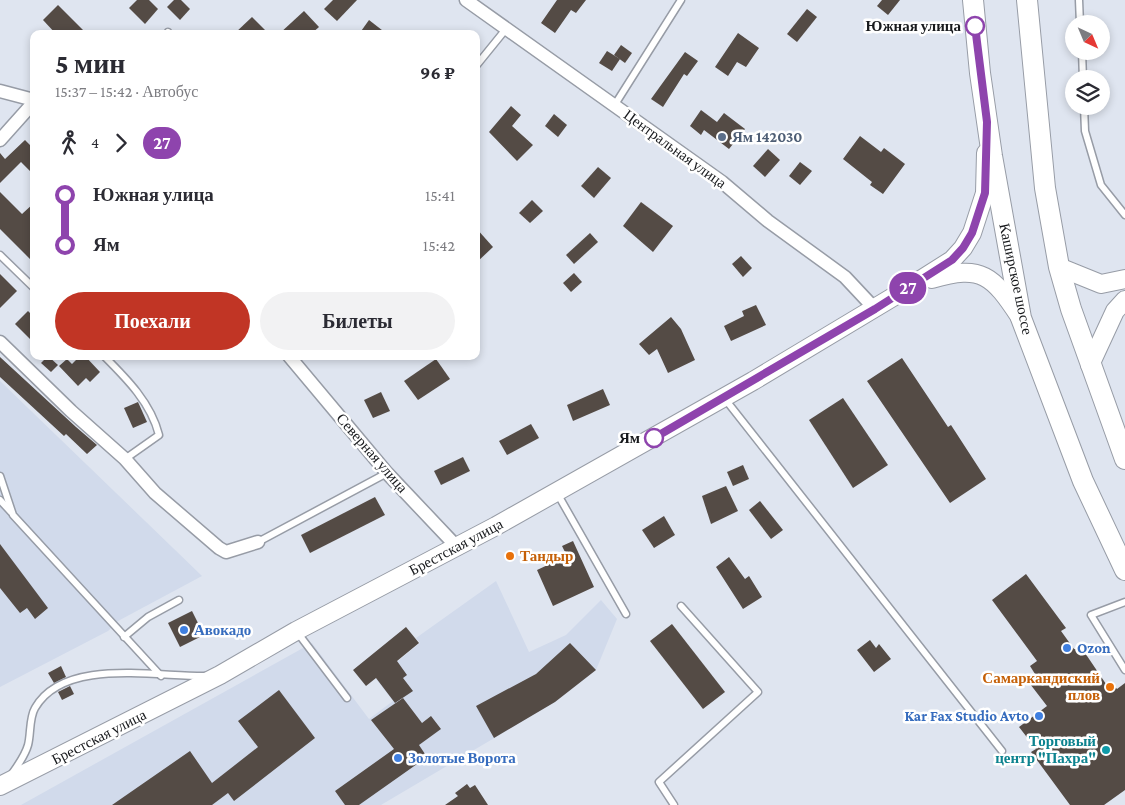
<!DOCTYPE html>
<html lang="ru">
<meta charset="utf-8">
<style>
body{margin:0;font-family:"Crimson Pro",serif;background:#f2f2f3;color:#2b2b33;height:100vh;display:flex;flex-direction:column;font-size:19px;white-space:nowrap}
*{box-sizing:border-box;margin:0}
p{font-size:16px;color:#7c7c81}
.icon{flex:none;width:28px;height:28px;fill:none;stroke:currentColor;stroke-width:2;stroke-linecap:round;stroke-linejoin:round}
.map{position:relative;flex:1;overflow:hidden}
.details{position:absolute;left:30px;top:30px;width:450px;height:330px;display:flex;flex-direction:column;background:#fff;border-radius:10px;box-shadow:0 2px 8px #0003}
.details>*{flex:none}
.badge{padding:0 10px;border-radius:16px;font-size:18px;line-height:32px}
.needle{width:32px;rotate:136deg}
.tools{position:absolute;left:1065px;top:15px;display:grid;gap:10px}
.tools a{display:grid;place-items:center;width:45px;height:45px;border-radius:50%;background:#fff;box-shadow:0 2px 8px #0003;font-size:25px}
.map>.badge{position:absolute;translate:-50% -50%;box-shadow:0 0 0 2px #fff}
.legs{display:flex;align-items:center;gap:8px;height:55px;padding:0 25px;font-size:16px}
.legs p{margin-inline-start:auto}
.overview{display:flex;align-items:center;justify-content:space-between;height:85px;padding:0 25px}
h1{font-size:28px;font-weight:700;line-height:38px}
.button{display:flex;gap:10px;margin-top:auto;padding:10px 25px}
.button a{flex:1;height:58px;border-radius:30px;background:#c13525;color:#fff;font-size:20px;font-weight:700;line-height:58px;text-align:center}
.button a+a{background:#f2f2f3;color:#2b2b33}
ul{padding:0 25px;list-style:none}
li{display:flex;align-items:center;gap:18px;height:50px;font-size:19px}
li i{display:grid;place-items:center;width:8px;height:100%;margin:0 6px;background:currentColor}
li i::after{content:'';width:12px;height:12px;margin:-6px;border:4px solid;border-radius:50%;background:#fff}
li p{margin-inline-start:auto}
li:first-child i{background:linear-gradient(#0000 50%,currentColor 0)}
li:last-child i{background:linear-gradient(currentColor 50%,#0000 0)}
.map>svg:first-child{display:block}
.built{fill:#d1daeb}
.building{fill:#544b45}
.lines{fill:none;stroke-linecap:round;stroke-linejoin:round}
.lane-casing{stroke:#979ca6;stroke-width:9}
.street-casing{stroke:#979ca6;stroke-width:15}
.secondary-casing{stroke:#979ca6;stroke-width:20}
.primary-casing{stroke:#979ca6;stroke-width:22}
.lane{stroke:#fff;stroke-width:6}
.street{stroke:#fff;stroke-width:12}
.secondary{stroke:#fff;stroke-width:18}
.primary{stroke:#fff;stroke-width:20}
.line-1-casing{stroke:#fff;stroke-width:11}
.line-1{stroke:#8e44ad;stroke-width:8}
.stop-1-dot{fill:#fff;stroke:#8e44ad;stroke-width:2.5}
.service-dot{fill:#5c6f8a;stroke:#fff;stroke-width:2}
.food-dot{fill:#e8710a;stroke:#fff;stroke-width:2}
.shop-dot{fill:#3f7fe0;stroke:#fff;stroke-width:2}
.culture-dot{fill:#0f9aa8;stroke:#fff;stroke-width:2}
.labels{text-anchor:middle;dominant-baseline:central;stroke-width:5;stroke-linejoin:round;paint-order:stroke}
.stop-label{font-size:15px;font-weight:bold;fill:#181a1d;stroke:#fff;text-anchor:end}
.service-label{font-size:15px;font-weight:bold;fill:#4e5e75;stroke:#fff;text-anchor:start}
.street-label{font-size:15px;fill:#181a1d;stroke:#fff}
.food-label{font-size:15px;font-weight:bold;fill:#c56008;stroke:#fff;text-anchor:start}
.shop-label{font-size:15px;font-weight:bold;fill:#366cbe;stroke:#fff;text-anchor:start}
.culture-label{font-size:15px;font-weight:bold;fill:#0d838f;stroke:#fff;text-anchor:end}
</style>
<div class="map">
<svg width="1125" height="805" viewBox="0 0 1125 805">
<rect width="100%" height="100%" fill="#dfe5f0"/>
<g class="built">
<path d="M0,381L202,576L118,621L108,631L0,687Z"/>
<path d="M496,581L529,652L566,635L601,600L617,619L596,670L555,702L381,805H21L312,643L369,719L393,701L376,679L420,643L416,638Z"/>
</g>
<g class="building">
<path d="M137,0H149L158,9L145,24L129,8Z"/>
<path d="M174,0H181L190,9L180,20L167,7Z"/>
<path d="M333,0H357L337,21L324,9Z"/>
<path d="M557,0H586L576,13L571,10L555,33L541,23Z"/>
<path d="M882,0H900L888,15L877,6Z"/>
<path d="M58,5L87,34H56L43,20Z"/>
<path d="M807,9L817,17L797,42L787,34Z"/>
<path d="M304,11L319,27L311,34H279Z"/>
<path d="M252,17L269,34H234Z"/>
<path d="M369,20L387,34H359Z"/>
<path d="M738,33L759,48L746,67L737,62L728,76L715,67Z"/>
<path d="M621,45L632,53L625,63L614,55Z"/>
<path d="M607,51L620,59L612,71L599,63Z"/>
<path d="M685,52L698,61L687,76L684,74L663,107L651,99Z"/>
<path d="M511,106L521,115L512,126L533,145L517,161L489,132Z"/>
<path d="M701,110L717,122L724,113L745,129L729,149L704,130L701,135L690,126Z"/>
<path d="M554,114L567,125L558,137L545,126Z"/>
<path d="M860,136L881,152L884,148L905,164L883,194L870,185L872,182L843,159Z"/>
<path d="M25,140L34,149V175L21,162L0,183V153L5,159Z"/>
<path d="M768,149L780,160L765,177L753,166Z"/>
<path d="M800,162L812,171L800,185L789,176Z"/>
<path d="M598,167L611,178L594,198L581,186Z"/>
<path d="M0,192L22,214L34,203V263L0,229Z"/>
<path d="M532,200L543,211L530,223L519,213Z"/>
<path d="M641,202L673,226L653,252L623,226Z"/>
<path d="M476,228L493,247L476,263Z"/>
<path d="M590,233L598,242L574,264L566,255Z"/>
<path d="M741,256L752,268L743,277L732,264Z"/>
<path d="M574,273L582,282L571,292L563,283Z"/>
<path d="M0,274L17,291L0,308Z"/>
<path d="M756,305L766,325L731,341L724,326L744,316L742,311Z"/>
<path d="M28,311L34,317V343L15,324Z"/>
<path d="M671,317L681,329L695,360L668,373L657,349L649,355L639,344Z"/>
<path d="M48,356L58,365L51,372L41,363Z"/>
<path d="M80,356H85L100,372L90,382L86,378L78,386L59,366L67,359L72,364Z"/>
<path d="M0,357L76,427L97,445L87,454L66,434L64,436L0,377Z"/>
<path d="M902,358L948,427L951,425L986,479L950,503L867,381Z"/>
<path d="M436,359L450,379L418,400L404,381Z"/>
<path d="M603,389L610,405L573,421L567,405Z"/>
<path d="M381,392L390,411L373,418L364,400Z"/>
<path d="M843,398L888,465L853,488L809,420Z"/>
<path d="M138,402L147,422L133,428L124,408Z"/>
<path d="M531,424L539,438L507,455L499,441Z"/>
<path d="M463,457L470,471L441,485L434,471Z"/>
<path d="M743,465L749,479L733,486L727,472Z"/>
<path d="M726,486L738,511L711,524L702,496Z"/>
<path d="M375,497L385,515L310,553L301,535Z"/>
<path d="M760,501L783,530L771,539L749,510Z"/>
<path d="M664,516L675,535L654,548L642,530Z"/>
<path d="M573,541L594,587L553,606L537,570L567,556L562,546Z"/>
<path d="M0,544L48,608L35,619L27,608L20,613L0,588Z"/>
<path d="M729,557L745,579L749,576L762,597L743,609L716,567Z"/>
<path d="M1026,574L1066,628L1061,631L1074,649L1083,650L1106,684L1110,681L1117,689L1125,683V790L1104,805H1070L1031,752L1036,749L1019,727L1047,706L1027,680L1035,674L1030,666L1037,661L992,600Z"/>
<path d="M192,611L204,635L180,647L168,623Z"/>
<path d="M672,624L725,692L703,709L650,641Z"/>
<path d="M406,627L419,643L397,661L407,675L403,678L413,691L395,703L376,678L366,686L353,670Z"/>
<path d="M870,640L876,648L879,644L891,659L874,672L857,650Z"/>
<path d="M570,643L596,670L555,702L494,738L476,706L536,674Z"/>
<path d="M61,666L66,677L54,683L48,673Z"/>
<path d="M70,686L74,694L62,700L58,692Z"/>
<path d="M279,690L315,738L234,801L228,793L212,805H112L190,751L212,783L258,747L238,721Z"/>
<path d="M403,698L422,723L431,716L441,729L419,745L427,757L359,805H345L335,791L394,749L371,720Z"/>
<path d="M467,784L470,788L475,785L488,805H445L458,796L455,793Z"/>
</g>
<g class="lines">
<defs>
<g id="lane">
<path d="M1079,0L1080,24"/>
<path d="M167,34L168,32"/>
<path d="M1082,51L1083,79"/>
<path d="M476,66L506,29"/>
<path d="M614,106L681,0"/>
<path d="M1084,106L1085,131L1101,185L1125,215"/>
<path d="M0,255L34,288"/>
<path d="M104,356C127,379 151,403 159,435L125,459"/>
<path d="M725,399L1002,751"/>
<path d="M0,476L13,515L161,676"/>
<path d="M557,493L626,614"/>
<path d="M0,500L11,512"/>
<path d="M258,542L387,473"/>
<path d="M1125,602L1091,615L1125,670"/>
<path d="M297,632L347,698"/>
<path d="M124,637L148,617L179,600"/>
<path d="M11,775C18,765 25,756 28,745C31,734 29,718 35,708C64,657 157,677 206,676"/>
<path d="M674,805L659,782L758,692L681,606"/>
</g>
<g id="street">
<path d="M466,0L722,182L768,221L845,277L875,309"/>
<path d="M0,91L34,100"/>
<path d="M0,140L34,102"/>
<path d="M0,342L71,411L125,459L155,493L219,548L226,552L258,542"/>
<path d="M289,356L387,473L457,547"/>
</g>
<g id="secondary">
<path d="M1059,267L1101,284L1125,279"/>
<path d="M932,279C982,264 993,276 1020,317"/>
<path d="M1090,365L1115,311L1125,300"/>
<path d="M0,786L220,675L296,631L496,526L753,381L903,291L952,260L963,248L972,233L985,193L986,153"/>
</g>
<g id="primary">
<path d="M973,0L980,73L992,156L1021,318L1083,481L1125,570"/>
<path d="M1027,0L1045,188L1059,267L1071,309L1125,459"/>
</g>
</defs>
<use href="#lane" class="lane-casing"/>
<use href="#street" class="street-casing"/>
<use href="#secondary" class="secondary-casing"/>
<use href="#primary" class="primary-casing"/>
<use href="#lane" class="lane"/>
<use href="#street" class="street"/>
<use href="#secondary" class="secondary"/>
<use href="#primary" class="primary"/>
</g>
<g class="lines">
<defs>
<path id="line-1" d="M654,438L875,309L952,260L963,248L972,233L985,193L987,122L975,26"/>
</defs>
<use href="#line-1" class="line-1-casing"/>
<use href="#line-1" class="line-1"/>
</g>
<g class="stop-1-dot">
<circle cx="975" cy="26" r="9"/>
<circle cx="654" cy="438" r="9"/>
</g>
<circle class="service-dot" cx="722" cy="137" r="5"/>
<g class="food-dot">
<circle cx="510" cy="556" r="5"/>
<circle cx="1110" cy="687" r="5"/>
</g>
<g class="shop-dot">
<circle cx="184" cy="630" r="5"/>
<circle cx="1067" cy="648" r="5"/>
<circle cx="1039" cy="716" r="5"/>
<circle cx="398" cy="758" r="5"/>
</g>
<circle class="culture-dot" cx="1106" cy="750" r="5"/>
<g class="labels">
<g class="stop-label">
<text x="961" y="26">Южная улица</text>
<text x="640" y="438">Ям</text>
</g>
<g class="service-label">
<text x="732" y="137">Ям 142030</text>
</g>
<g class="street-label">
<text transform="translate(675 149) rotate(36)">Центральная улица</text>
<text transform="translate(1016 279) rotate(78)">Каширское шоссе</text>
<text transform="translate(372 453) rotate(49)">Северная улица</text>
<text transform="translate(456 547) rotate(-28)">Брестская улица</text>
<text transform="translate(99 737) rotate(-27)">Брестская улица</text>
</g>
<g class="food-label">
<text x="520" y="556">Тандыр</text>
<text x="1100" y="678" text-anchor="end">Самаркандиский<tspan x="1100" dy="17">плов</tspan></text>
</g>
<g class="shop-label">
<text x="194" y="630">Авокадо</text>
<text x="1077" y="648">Ozon</text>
<text x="1029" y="716" text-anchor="end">Kar Fax Studio Avto</text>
<text x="408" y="758">Золотые Ворота</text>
</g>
<g class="culture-label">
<text x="1096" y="741">Торговый<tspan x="1096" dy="17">центр "Пахра"</tspan></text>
</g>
</g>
</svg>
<div class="tools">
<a><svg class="needle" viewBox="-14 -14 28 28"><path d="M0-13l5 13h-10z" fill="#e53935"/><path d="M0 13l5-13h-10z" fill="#7c7c81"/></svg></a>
<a><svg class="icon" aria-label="layers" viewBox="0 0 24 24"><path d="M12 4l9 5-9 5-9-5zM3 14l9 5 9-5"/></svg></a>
</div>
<b class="badge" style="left:908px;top:288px;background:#8e44ad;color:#fff">27</b>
<section class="details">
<div class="overview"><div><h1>5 мин</h1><p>15:37 – 15:42 · Автобус</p></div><b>96 ₽</b></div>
<div class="legs"><svg class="icon" aria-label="walk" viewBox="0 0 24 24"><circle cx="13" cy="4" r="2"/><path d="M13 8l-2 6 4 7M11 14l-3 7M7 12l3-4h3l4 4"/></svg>4<svg class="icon" aria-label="forward" viewBox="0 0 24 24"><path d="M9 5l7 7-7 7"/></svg><b class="badge" style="background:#8e44ad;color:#fff">27</b></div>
<ul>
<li><i style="color:#8e44ad"></i><b>Южная улица</b><p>15:41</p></li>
<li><i style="color:#8e44ad"></i><b>Ям</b><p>15:42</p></li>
</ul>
<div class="button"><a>Поехали</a><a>Билеты</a></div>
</section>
</div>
